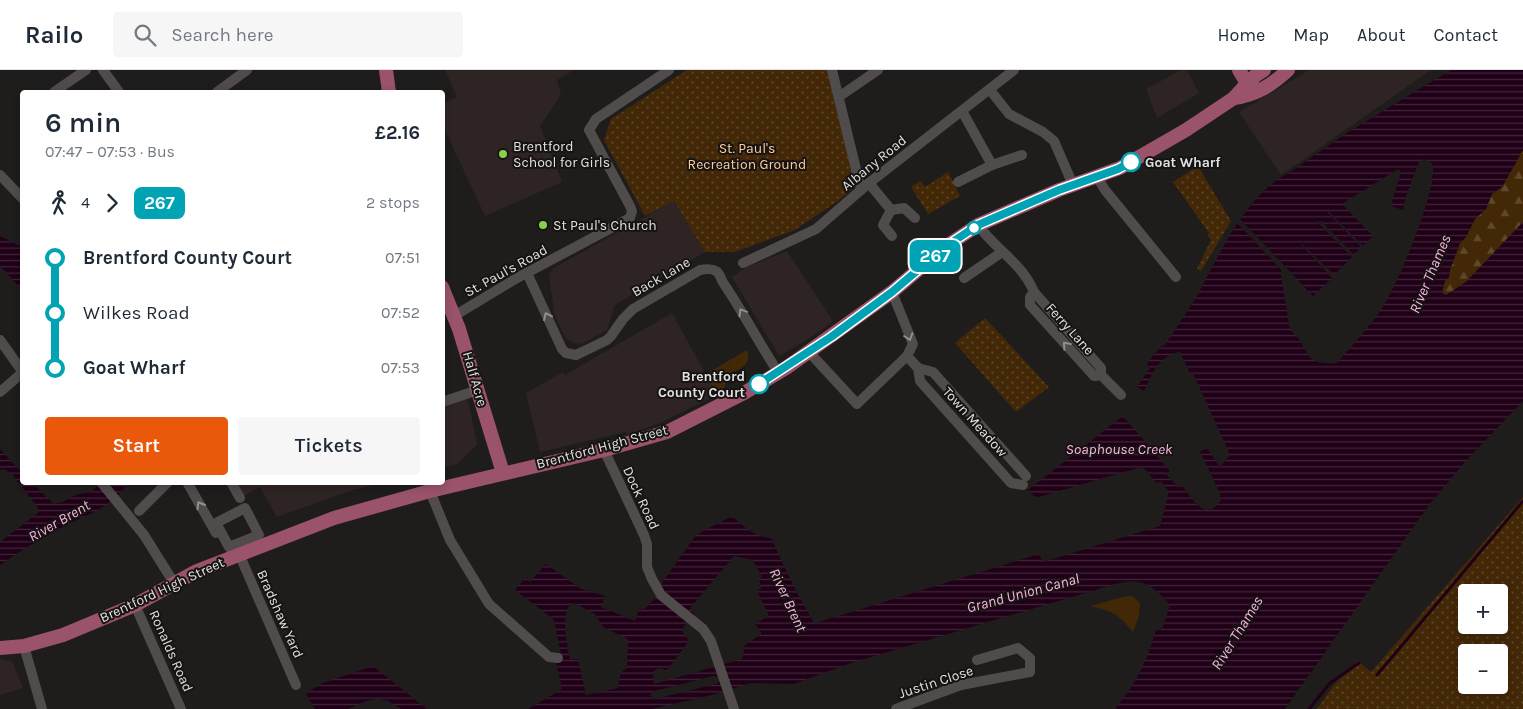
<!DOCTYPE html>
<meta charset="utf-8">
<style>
body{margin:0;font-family:Karla,sans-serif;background:#f6f6f7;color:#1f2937;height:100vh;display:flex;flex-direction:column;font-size:19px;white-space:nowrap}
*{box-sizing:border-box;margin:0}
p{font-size:16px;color:#747a83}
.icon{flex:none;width:28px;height:28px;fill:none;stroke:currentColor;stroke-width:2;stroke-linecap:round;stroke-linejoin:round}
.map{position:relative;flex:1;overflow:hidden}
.details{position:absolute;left:20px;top:20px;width:425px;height:395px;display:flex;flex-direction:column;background:#fff;border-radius:5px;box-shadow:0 2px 8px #0003}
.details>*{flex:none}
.badge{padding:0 10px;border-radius:8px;font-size:18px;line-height:32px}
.fabs{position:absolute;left:1458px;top:514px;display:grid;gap:10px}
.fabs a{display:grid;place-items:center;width:50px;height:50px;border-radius:5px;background:#fff;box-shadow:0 2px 8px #0003;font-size:25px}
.map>.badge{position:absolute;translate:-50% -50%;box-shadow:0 0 0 2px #fff}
.legs{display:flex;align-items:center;gap:8px;height:55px;padding:0 25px;font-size:16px}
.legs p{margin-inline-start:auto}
.head{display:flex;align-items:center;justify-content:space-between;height:85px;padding:0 25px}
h1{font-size:28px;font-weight:600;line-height:38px}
.button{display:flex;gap:10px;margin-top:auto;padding:10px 25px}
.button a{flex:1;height:58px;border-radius:5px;background:#ea580c;color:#fff;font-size:20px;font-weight:600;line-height:58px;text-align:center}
.button a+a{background:#f6f6f7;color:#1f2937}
ul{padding:0 25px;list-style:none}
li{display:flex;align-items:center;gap:18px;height:55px;font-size:19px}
li i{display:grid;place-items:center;width:8px;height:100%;margin:0 6px;background:currentColor}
li i::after{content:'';width:12px;height:12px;margin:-6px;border:4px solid;border-radius:50%;background:#fff}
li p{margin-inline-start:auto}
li:first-child i{background:linear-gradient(#0000 50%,currentColor 0)}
li:last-child i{background:linear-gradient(currentColor 50%,#0000 0)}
header{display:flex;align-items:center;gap:30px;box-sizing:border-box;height:70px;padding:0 25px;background:#fff;border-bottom:1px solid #e0e1e3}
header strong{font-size:24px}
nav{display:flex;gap:28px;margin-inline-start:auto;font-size:18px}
.search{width:350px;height:45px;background:#f6f6f7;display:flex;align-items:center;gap:12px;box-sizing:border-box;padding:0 18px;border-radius:5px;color:#747a83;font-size:19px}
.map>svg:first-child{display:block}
.built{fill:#2e2423}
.grass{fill:#432807}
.forest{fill:url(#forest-firs)}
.park{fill:url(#park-dots);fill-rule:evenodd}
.water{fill:url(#water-rules);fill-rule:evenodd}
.pier{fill:#1f1c1c}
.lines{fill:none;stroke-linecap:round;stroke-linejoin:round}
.stream{stroke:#200017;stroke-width:3}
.minor{stroke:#504c4c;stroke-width:10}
.major{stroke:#9a536a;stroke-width:14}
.oneway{stroke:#928f8f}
.line-1-casing{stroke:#fff;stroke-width:11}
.line-1{stroke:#00a3b4;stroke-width:8}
.poi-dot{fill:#88cf4a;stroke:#161313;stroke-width:2}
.stop-1-dot{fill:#fff;stroke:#00a3b4;stroke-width:2.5}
.labels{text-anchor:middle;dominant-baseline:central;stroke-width:4;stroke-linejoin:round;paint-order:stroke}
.poi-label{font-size:14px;fill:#e3e0e0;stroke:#161313;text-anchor:start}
.park-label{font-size:14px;fill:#fecb97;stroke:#161313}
.stop-label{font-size:14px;font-weight:bold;fill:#e3e0e0;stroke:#161313;text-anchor:start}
.street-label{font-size:14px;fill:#e3e0e0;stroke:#161313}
.water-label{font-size:15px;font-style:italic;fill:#ffb2e4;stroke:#161313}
</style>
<header>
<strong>Railo</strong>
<div class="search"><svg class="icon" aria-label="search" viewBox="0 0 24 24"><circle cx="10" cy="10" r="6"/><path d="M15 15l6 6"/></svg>Search here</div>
<nav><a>Home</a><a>Map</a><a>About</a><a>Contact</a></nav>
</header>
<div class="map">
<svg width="1523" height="639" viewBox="0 0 1523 639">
<defs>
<pattern id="forest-firs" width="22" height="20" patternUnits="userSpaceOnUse" patternTransform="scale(1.25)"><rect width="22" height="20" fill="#432807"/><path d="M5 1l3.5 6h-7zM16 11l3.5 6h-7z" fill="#5e472b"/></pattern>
<pattern id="park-dots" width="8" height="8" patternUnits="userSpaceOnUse" patternTransform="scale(1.25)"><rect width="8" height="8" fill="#432807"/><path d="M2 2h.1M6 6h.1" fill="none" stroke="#5e472b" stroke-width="1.8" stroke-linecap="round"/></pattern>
<pattern id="water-rules" width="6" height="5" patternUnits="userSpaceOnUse" patternTransform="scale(1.25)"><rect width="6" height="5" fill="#200017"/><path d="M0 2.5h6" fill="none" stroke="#402538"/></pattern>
</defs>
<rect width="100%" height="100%" fill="#1f1c1c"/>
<g class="built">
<path d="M445,0H574L557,10L561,25L540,56L562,112L485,146L443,56V34L457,27Z"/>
<path d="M1181,0H1187L1199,23L1157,48L1146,19Z"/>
<path d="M1309,0H1431L1281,105L1239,42Z"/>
<path d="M674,131L705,182L618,233L614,237L607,260L582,274L573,273L566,268L555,247L549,206L552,199Z"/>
<path d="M787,181L833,251L813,266L779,286L732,207L747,197Z"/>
<path d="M672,243L717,325L662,352L627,365L626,362L540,382L526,323L563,302L565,305Z"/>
<path d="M467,324L477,375L457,394L443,398L442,332Z"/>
<path d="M231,413H383L353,420L277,447L260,417L240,428Z"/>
<path d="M0,589L12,591L23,618L0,625Z"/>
</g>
<g class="grass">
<path d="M747,280C753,296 739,297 731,305C723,312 730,317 716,324L706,304Z"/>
<path d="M1132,526L1140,533L1139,546L1133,562C1117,543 1114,542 1090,536L1123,527Z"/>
</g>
<path class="forest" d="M1523,80V152L1466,212L1446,225L1442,223C1443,217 1444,211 1449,207L1450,200L1460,173L1466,167L1475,149L1486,139L1492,124L1502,117Z"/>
<g class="park">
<path d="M687,0H829L857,115L838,131L795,160L735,182H705L674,131L645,146L604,70L611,49Z"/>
<path d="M1198,96L1231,151L1201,201L1197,199L1211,170L1207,165L1209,163L1173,112Z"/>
<path d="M948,102L960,126L928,144L911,117L920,111L925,117Z"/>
<path d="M985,248L1049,317L1016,342L955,273Z"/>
<path d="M1523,427V639H1317L1333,616L1358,591L1371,602ZM1466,522H1499V555H1466ZM1466,582H1499V615H1466Z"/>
</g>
<g class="water">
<path d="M1451,0H1523V80L1502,117L1492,124L1486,139L1475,149L1466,167L1460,173L1450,200L1449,207L1445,210L1442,223L1446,225L1466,212L1523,152V331L1464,393L1429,435L1285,639H1118L1116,638C1138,610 1146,593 1156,560H1162L1170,535C1150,513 1142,507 1112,515L851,593L794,614L751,613L712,625L652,639H528L562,619L556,592L562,590L555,554L553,549L515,520L525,508L530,512L546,494L581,519L605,526L601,537L635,551L639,539H645L656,527L664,510L696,465L732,446C746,459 753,465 772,469C784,498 798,526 814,553L819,552L1039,484L1043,492L1160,456L1169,422L1161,411L1156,413L1146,400L1141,397L1039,427L1034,426L1028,420L1123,346L1170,401L1166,404L1178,417H1183C1193,430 1206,453 1221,430L1220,423L1200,382L1207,378L1220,397L1230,385L1193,303H1190L1180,282C1159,285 1152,304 1144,321L1137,317L1150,298L1147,294L1160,277L1165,275L1194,231L1193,228H1196C1219,185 1246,123 1292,101L1345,64ZM1423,89L1432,93C1440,117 1395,221 1379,243C1366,260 1351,277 1337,293C1299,296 1312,277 1290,260L1281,206L1282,194L1313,226L1332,208L1300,173H1301L1334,205L1352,187L1318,153L1319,151H1321L1354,185L1361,177L1327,142H1329L1363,176L1373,166L1342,134L1398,99L1401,101L1391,136L1403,140L1406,126L1419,92ZM734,486L753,490L762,507L758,509L762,517L757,521L769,546L755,554L762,564L745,575L742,589L654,614L653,602L658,598L667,600L689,571L681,560L694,544L690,538ZM571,533L576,534L595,544L603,557L628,569L627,598C619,602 619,610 618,618L586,625L578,589H570C567,572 560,548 571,533ZM714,606L720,611L716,614L651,627L652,622L655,621Z"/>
<path d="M0,166L22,177V220L0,196Z"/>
<path d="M0,379L22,403V412L32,413L54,434L62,432L76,425L92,421L101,413H128C112,438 85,445 59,459C39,469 19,482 0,495V472L39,442L38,438L13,405L5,399L0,400Z"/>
<path d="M373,596L427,639H401L388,631L378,629L369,630L348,639H315L306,623L323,613Z"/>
</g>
<g class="pier">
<path d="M1239,148L1295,207L1293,209L1283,198L1284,203L1247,163L1236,152Z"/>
<path d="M714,606L720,607V611L716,614L659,628L653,629L650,625L655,621Z"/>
</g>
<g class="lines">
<g class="stream">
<path d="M1377,605L1523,431"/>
<path d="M1309,639L1330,613L1359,593"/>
</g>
<g class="minor">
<path d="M103,0L119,22"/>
<path d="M832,0L861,120"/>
<path d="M990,20L1009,44L1043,62L1054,71L1073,115"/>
<path d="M54,22L86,0"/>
<path d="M217,22L247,0"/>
<path d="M843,24L878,0"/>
<path d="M962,41L992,95L1022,85"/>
<path d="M0,105L22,128"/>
<path d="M1097,107L1105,120L1176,207"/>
<path d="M958,112L992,95"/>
<path d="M869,113L891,140L904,138L915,148"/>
<path d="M891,140L883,155L892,166"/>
<path d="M978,155C995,179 1023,194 1034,222"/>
<path d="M743,193L816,159L869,113L1014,0"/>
<path d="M527,203L562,279L566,283L576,285L607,270L611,266L623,249L633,239L700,200C705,199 711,198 716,201C721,204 720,209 724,214C743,242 759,273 778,302"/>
<path d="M964,208L1002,182"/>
<path d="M454,246L517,208L630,148L632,141L630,136L589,60L596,49L669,0"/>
<path d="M0,270L22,301"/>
<path d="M809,282L857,334L907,286L913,274L892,222"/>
<path d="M907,286L918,298L920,311L1011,413L1023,415"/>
<path d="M918,298L933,302L1026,406"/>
<path d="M1101,305L1094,306L1030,235V227L1034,222L1101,298V305L1121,325"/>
<path d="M0,322L22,303"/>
<path d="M442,332L478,320"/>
<path d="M604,380L644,465L647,474V497L652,509L661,525L703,559L711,571L734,639"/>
<path d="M101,412L144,465L174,513"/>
<path d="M187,412L216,463"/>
<path d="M231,412L240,428"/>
<path d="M430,421L450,470L489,534L549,587L558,588"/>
<path d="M245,438L259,465L229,477L216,453Z"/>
<path d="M139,441L168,412"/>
<path d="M240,484L243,493L296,615"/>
<path d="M135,535L181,639"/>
<path d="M24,576L42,639"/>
<path d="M896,639L961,615L1030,602V588L1018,578L977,590"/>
</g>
<g class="major">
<path d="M386,0L389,22"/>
<path d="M1239,0L1247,13L1253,16"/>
<path d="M1234,28C1256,25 1272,15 1288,0"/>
<path d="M442,217L459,259L503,403"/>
<path d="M0,578L24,576L63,565L135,535L197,501L334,448L430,421L604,380L667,362L744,323L786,298L892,222L945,177L978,155L1059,120L1120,98L1186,60L1234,28L1252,8L1264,0"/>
</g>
</g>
<defs><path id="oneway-chevron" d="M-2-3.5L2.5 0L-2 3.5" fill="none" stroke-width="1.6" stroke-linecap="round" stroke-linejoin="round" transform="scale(1.25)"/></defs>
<g class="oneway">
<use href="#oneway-chevron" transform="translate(742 242) rotate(-121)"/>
<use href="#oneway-chevron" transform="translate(547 246) rotate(-115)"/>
<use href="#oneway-chevron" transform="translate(909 267) rotate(72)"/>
<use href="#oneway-chevron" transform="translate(1066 275) rotate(-132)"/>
<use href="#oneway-chevron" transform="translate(200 435) rotate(-120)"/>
</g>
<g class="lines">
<defs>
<path id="line-1" d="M759,314L831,267L892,222L945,177L978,155L1059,120L1118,99L1131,92"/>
</defs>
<use href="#line-1" class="line-1-casing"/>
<use href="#line-1" class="line-1"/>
</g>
<g class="poi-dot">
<circle cx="503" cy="84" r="5"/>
<circle cx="543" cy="155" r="5"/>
</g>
<g class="stop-1-dot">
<circle cx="1131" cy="92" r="9"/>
<circle cx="974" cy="158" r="6"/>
<circle cx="759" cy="314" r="9"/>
</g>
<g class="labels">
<g class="poi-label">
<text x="513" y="76">Brentford<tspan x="513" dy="16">School for Girls</tspan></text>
<text x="553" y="155">St Paul's Church</text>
</g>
<g class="park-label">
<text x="747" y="78">St. Paul's<tspan x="747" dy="16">Recreation Ground</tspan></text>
</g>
<g class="stop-label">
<text x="1145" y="92">Goat Wharf</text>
<text x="745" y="306" text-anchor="end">Brentford<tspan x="745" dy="16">County Court</tspan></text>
</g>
<g class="street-label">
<text transform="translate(874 93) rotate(-39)">Albany Road</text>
<text transform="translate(506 201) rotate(-29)">St. Paul's Road</text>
<text transform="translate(661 207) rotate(-30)">Back Lane</text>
<text transform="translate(1070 259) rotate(48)">Ferry Lane</text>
<text transform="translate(475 309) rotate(74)">Half Acre</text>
<text transform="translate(975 352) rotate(48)">Town Meadow</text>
<text transform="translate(602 377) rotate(-15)">Brentford High Street</text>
<text transform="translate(641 428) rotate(65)">Dock Road</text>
<text transform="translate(162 520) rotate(-25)">Brentford High Street</text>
<text transform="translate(280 544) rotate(66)">Bradshaw Yard</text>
<text transform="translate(171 581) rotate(66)">Ronalds Road</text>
<text transform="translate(936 612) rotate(-18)">Justin Close</text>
</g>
<g class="water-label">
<text transform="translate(1430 204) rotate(-67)">River Thames</text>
<text x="1119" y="379">Soaphouse Creek</text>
<text transform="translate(59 451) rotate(-30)">River Brent</text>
<text transform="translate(1023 523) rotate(-15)">Grand Union Canal</text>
<text transform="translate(788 530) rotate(65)">River Brent</text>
<text transform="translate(1237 563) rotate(-58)">River Thames</text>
</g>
</g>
</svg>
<div class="fabs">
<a>+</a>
<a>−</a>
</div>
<b class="badge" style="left:935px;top:186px;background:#00a3b4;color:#fff">267</b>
<section class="details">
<div class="head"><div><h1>6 min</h1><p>07:47 – 07:53 · Bus</p></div><b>£2.16</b></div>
<div class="legs"><svg class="icon" aria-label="walk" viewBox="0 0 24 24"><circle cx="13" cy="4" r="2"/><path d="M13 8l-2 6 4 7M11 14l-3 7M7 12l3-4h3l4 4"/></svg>4<svg class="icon" aria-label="forward" viewBox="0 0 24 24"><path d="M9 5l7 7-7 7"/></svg><b class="badge" style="background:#00a3b4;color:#fff">267</b><p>2 stops</p></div>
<ul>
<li><i style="color:#00a3b4"></i><b>Brentford County Court</b><p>07:51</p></li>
<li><i style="color:#00a3b4"></i><span>Wilkes Road</span><p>07:52</p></li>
<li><i style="color:#00a3b4"></i><b>Goat Wharf</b><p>07:53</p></li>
</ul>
<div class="button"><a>Start</a><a>Tickets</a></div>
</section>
</div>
